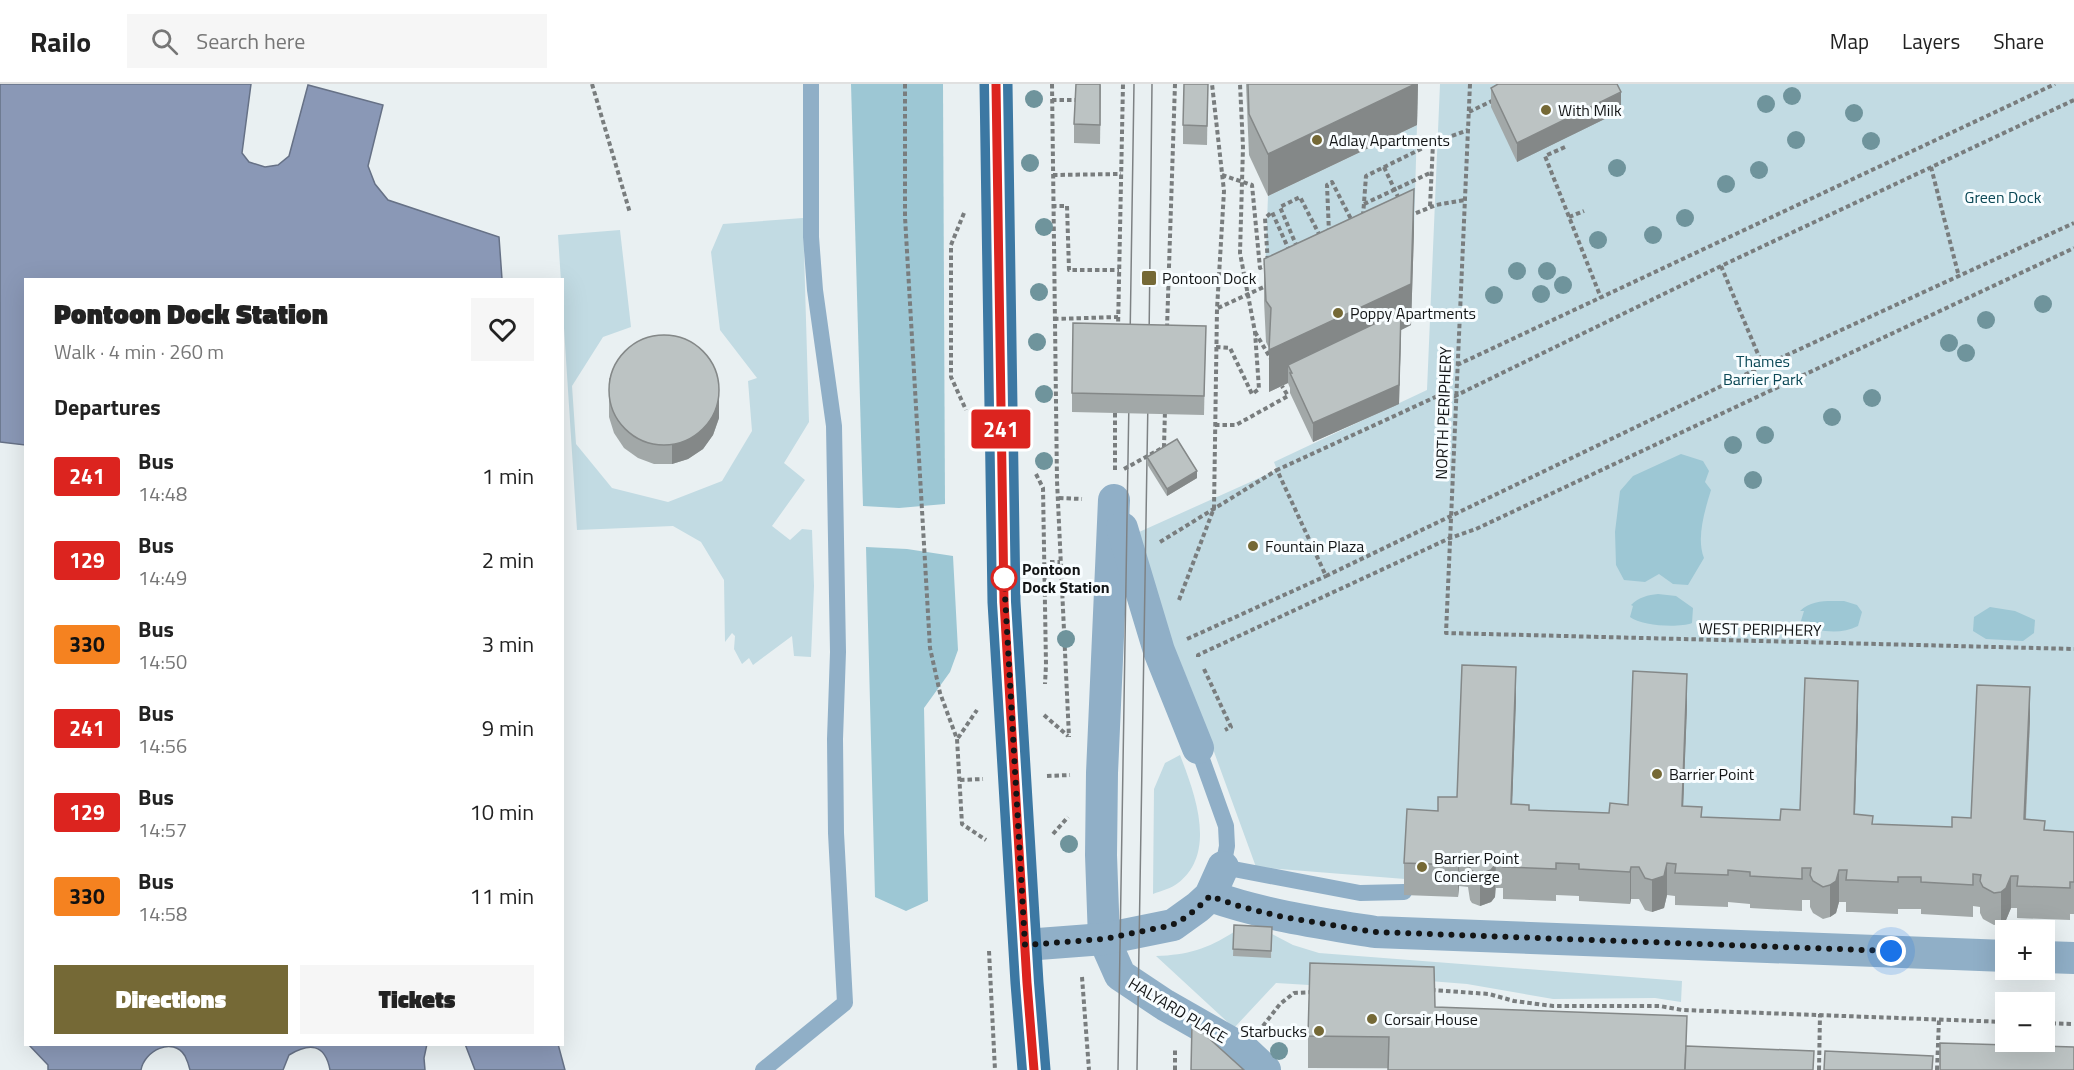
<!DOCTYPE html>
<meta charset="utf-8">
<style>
body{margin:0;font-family:"Titillium Web",sans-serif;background:#f6f6f6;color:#222;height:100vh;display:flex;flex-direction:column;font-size:22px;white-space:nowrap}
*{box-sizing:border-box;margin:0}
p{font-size:20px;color:#767676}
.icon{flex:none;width:33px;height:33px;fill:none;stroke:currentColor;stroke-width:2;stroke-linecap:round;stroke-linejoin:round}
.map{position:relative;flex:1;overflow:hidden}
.sheet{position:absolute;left:24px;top:194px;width:540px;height:768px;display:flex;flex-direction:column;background:#fff;border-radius:0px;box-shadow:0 6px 24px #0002}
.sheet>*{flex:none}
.badge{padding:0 12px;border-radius:4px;font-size:21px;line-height:39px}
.controls{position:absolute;left:1995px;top:836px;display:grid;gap:12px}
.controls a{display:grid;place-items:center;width:60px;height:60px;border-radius:0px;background:#fff;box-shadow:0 6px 24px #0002;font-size:30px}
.you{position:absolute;width:30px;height:30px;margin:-15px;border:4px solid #fff;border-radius:50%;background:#1a73e8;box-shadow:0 0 0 9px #1a73e833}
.map>.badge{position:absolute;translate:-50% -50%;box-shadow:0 0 0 3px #fff}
h2{padding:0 30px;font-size:22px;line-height:54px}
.round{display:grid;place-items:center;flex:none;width:63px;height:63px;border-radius:0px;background:#f6f6f6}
.summary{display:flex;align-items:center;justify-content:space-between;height:102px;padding:0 30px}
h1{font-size:28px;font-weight:800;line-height:45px}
.action{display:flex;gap:12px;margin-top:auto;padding:12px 30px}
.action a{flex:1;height:69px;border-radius:0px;background:#756936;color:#fff;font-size:24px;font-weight:800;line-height:69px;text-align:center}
.action a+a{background:#f6f6f6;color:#222}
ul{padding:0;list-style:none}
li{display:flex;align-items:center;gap:18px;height:84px;padding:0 30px}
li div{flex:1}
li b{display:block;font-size:22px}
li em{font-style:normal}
li .badge{min-width:66px;font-weight:700;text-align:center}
header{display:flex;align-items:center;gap:36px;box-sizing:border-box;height:84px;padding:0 30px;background:#fff;border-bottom:2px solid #e0e0e0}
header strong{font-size:28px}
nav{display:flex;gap:33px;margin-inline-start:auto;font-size:21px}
.search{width:420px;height:54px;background:#f6f6f6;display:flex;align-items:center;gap:15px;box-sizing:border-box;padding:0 21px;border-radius:0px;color:#767676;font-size:22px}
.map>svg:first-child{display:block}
.green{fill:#c2dbe3}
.forest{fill:#9dc7d4}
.water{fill:#8a98b6;stroke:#667186;stroke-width:1.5}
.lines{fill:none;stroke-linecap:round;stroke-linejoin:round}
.path{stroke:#797d7e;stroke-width:4;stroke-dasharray:4.5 3;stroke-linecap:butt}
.lane{stroke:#90afc7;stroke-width:16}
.street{stroke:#90afc7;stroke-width:32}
.primary{stroke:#3c78a3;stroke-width:33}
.tram{stroke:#7e8284;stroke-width:1.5}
.tree{fill:#6f949c}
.wall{fill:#a2a8a8}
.shaded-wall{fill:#848888}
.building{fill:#bcc3c3;stroke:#848888;stroke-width:1.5}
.line-casing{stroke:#fff;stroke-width:14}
.line{stroke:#dc241f;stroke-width:9}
.walk{stroke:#131516;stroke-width:6;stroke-dasharray:0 10.8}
.poi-dot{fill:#756936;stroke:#f8fdff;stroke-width:2}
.stop-dot{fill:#fff;stroke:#dc241f;stroke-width:3}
.labels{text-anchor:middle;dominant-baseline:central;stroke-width:6;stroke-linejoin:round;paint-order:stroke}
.poi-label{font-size:16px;fill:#131516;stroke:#f8fdff;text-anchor:start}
.park-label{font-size:16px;fill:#0b4856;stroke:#f8fdff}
.street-label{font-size:16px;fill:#131516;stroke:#f8fdff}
.stop-label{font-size:16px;font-weight:bold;fill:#131516;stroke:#f8fdff;text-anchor:start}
</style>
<header>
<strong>Railo</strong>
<div class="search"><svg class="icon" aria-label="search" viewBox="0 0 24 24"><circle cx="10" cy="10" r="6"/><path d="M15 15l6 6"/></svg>Search here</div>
<nav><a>Map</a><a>Layers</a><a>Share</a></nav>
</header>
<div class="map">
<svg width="2074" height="986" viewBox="0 0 2074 986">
<rect width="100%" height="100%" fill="#e9f0f2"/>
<g class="green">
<path d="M1440,0H2074V780L2024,767L2030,635L1971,765L1457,745L1405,795L1256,783L1190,602L1128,453L1277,386L1274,378L1427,306Z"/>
<path d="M1417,41L1414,147L1264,217L1268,112Z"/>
<path d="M803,134L809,338L784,379L805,396L772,442L790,456L802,445L812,446L814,502L811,573L794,572L792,552L753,581L749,574L742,580L734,565L735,552L732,549L725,558L724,496L701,458L673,442L577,446L558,151L620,146L631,243L603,253L572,302L576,360L612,404L668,418L722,397L752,347L748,297L757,294L720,246L711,168L723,140Z"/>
<path d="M1180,671C1194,708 1218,768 1178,799C1172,804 1161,807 1153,810L1154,705L1165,679Z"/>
<path d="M1234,848L1271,873L1272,850L1293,861L1319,869L1682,897L1681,918L1655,914L1553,915L1467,900L1404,895L1309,901L1276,899L1234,944L1156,872C1188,871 1207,865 1234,848Z"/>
</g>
<g class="forest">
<path d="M851,0H943L945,420L899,424L863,422Z"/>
<path d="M1681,370L1703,377L1709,387L1705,398L1711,406C1705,426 1696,454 1704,474L1688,501L1673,500L1659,490L1645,498L1624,496L1616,481L1615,448L1620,407L1633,392Z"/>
<path d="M866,463L907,465L953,472L958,566L950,588L924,624L928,817L906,827L875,813Z"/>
<path d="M1658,510L1676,512L1693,524L1692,539C1679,544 1641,542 1630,533L1633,522L1631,521C1639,513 1648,511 1658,510Z"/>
<path d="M1844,517L1857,521L1862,528L1858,542C1840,551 1819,548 1800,540L1804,527H1800C1812,515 1829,517 1844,517Z"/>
<path d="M1990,523L2015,527L2035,536L2034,549L2023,557L1986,555L1973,547L1974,533Z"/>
</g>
<g class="water">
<path d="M0,0H251L242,69L249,78L265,83L278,81L289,72L308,1L383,21L368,82L375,100L388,116L499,153L502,195H26L25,361L0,358Z"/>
<path d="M28,960H427L424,974L425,986H330C325,959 309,959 289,971L283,986H190C189,982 187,976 185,972C173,952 144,967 141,986H48V981Z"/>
<path d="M465,960H558L565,986H475Z"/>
</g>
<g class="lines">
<g class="path">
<path d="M592,0L630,129"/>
<path d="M905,0V133L930,564L940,609L957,655L962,740L986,756"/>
<path d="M1052,0L1057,397L1069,653"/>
<path d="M1470,0L1446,549L2074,565"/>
<path d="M1052,16H1079"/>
<path d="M2074,16L1721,182L1455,312L1442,310L1277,386L1326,492L1763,282L2074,139"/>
<path d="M1469,28L1494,16"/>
<path d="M1565,63L1545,72L1601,214"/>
<path d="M1384,83L1399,115"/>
<path d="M1931,83L1959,193"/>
<path d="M1053,91L1121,90"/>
<path d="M1222,91L1252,101L1260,184L1268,180L1265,134L1272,128L1289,166"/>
<path d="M1364,120L1432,88"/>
<path d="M1052,122H1067L1069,186H1119"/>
<path d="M1430,122L1433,59"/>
<path d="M964,129L951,161V293L966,326"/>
<path d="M1363,132L1366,92L1433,59L1468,46"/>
<path d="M1409,132L1436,121L1465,116"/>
<path d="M1569,133L1584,127"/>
<path d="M1329,149L1327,101L1332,98L1352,137"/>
<path d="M1297,163L1280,123L1300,113L1320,152"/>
<path d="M1721,182L1763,282"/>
<path d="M1218,224L1268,201"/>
<path d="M1054,235L1118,233"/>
<path d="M1167,244L1175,0"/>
<path d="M1118,245L1123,0"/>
<path d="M1255,248L1271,275"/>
<path d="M1216,263L1230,264L1252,310L1259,305L1255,248L1240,169L1243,63L1240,0"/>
<path d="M1457,281L2055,0"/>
<path d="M1215,341H1236L1288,312L1282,302"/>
<path d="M1124,385L1164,363L1165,326"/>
<path d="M1115,386V325"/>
<path d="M1036,390L1043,404L1046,581L1045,600"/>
<path d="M1059,414L1082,415"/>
<path d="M1160,458L1277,386"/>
<path d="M1050,478H1060"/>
<path d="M1179,516L1214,424L1217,225L1224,107L1212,0"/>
<path d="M1187,555L1326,492"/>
<path d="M1198,573V571L1450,454L1476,445L2074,164"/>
<path d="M1204,585L1231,643L1225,646"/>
<path d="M1044,631L1068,652"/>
<path d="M958,654L977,626"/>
<path d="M1047,692L1070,691"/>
<path d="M960,696L983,695"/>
<path d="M1053,750L1068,733"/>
<path d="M989,867L995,986"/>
<path d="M1082,893L1089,986"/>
<path d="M1431,906L1489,910L1514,917L1553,922H1660L1682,926L2006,938"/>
<path d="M2044,939L2074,940"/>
<path d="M1263,942L1280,920L1294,909L1313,908"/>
<path d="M1175,986V965"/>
<path d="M1819,986L1820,930"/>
<path d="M1937,986L1939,936"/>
</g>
<g class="lane">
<path d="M1198,664L1226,742L1227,762L1223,783L1360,809L1404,808"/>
<path d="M763,986L845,919L836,749L835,655L838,568L834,342L815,206L811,153V0"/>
</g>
<g class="street">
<path d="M1114,416L1102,689L1101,771L1104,855L1120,891L1165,921L1244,966L1265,986"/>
<path d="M1122,444L1159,567L1198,664"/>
<path d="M1210,812C1264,831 1319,839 1375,848L2006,872"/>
<path d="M1025,861L1104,855L1173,841L1198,823L1210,812L1223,783"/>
<path d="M2044,873L2074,874"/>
</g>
<path class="primary" d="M996,0L1004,518L1027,899L1034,986"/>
<g class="tram">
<path d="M1130,257L1134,0"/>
<path d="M1149,257L1152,0"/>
<path d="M1118,986L1129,314"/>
<path d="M1137,986L1148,314"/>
</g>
</g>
<g class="tree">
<circle cx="1792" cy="12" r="9"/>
<circle cx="1034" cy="15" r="9"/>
<circle cx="1766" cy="20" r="9"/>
<circle cx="1854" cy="29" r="9"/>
<circle cx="1796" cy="56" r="9"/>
<circle cx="1871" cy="57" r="9"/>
<circle cx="1030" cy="79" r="9"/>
<circle cx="1617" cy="84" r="9"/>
<circle cx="1759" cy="86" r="9"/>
<circle cx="1726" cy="100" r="9"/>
<circle cx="1685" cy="134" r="9"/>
<circle cx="1044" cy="143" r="9"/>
<circle cx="1653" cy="151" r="9"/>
<circle cx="1598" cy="156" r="9"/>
<circle cx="1517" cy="187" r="9"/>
<circle cx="1547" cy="187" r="9"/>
<circle cx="1563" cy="201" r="9"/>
<circle cx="1039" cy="208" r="9"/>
<circle cx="1541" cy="210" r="9"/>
<circle cx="1494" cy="211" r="9"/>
<circle cx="2043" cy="220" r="9"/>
<circle cx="1986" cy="236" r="9"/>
<circle cx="1037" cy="258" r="9"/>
<circle cx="1949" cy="259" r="9"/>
<circle cx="1966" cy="269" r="9"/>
<circle cx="1044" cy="310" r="9"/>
<circle cx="1872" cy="314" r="9"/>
<circle cx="1832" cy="333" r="9"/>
<circle cx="1765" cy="351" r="9"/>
<circle cx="1733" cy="361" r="9"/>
<circle cx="1044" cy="377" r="9"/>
<circle cx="1753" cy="396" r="9"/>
<circle cx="1066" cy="555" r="9"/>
<circle cx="1069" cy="760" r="9"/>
<circle cx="1279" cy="967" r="9"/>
</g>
<g class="wall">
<path d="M1101,0L1100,60L1074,59V40Z"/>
<path d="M1208,0L1207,61L1183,60V41Z"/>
<path d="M1246,0H1418L1417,41L1268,112L1249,71Z"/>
<path d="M1491,4L1621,27L1517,78L1491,23Z"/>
<path d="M1414,147L1411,241L1401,246L1399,320L1313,358L1290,309V304L1288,299L1269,308V264L1266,258L1264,217V175Z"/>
<path d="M1206,242L1204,331L1072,328V309Z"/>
<path d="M609,294L719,334L713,351L703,365L688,375L672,380H654L638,374L624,364L614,349L609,333Z"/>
<path d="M1147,373L1197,394L1167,412L1147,380Z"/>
<path d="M1516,615L1512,720L1529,726L1609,729L1628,721L1687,622L1683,722L1702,733L1780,736L1800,726L1858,629L1855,730L1873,740L1952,743L1971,734L2030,635L2026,735L2045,746L2074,748V830H2070V836L2017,834V824H2011L2006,836L2001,840L1994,841L1983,835L1980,829V823L1973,822V833L1921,830V825H1898V830L1852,828H1846V818H1839L1836,829L1830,833L1823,835L1813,829L1810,823V816H1802V827L1750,824V820L1728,818V823L1675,821V812L1667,811L1664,824L1652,828L1645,826L1639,815H1631L1630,820L1579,817V812L1556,811V817L1503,815V804H1496L1495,813L1491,818L1480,822L1472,819L1470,816L1468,803L1459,802L1458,813L1404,811V779L1438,727L1457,713Z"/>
<path d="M1234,841L1272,843L1271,874L1233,872Z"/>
<path d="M1435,923L1687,962L1814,986L1308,984V952Z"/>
</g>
<g class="shaded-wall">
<path d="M1415,0H1418L1417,41L1268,112V70Z"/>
<path d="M1621,8V27L1517,78V59Z"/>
<path d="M1414,105V147L1411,241L1401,246L1399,320L1313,358V339L1288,281V299L1269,308V266Z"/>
<path d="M719,315V334L713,351L703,365L688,375L672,380V361Z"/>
<path d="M1197,387V394L1167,412V405Z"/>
<path d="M1516,583V615L1511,751V720Z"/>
<path d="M1687,590V622L1682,754V722Z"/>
<path d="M1858,597V629L1854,762V730Z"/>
<path d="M2030,603V635L2024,767V735Z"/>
<path d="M1459,770V802L1458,813V781Z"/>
<path d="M1496,772L1495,813L1491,818L1480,822V790Z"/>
<path d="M1667,779V811L1664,824L1652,828V796Z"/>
<path d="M1631,783V815L1630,820V788Z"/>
<path d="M1839,786V818L1836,829L1830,833V801Z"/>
<path d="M2011,792V824L2006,836L2001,840V808Z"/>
</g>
<g class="building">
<path d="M1076,0H1100V41L1074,40Z"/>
<path d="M1184,0H1208L1207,42L1183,41Z"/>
<path d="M1248,0H1415L1268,70L1249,30Z"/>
<path d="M1498,0H1617L1621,8L1517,59L1491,4Z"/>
<path d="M1414,105L1411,200L1269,266L1271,224L1266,217L1264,175Z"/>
<path d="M1401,227L1399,301L1313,339L1290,289H1292L1288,281Z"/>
<path d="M1073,239L1206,242L1204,312L1072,309Z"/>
<circle cx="664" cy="306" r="55"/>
<path d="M1177,355L1197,387L1167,405L1147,373Z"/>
<path d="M1462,581L1516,583L1511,720L1529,721V726L1609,729L1610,719L1628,721L1633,587L1687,590L1682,722L1702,723L1701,733L1780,736L1781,725L1800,726L1805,594L1858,597L1854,730L1873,732L1872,740L1952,743V733L1971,734L1977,601L2030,603L2024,735L2045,737L2044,746L2074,748V798H2070V804L2017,802L2018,792H2011L2006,804L2001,808L1994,809L1983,803L1980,797L1981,791L1973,790V801L1921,798V793H1898V798L1852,796H1846L1847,786H1839L1836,797L1830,801L1823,803L1813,797L1810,791L1811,784H1802V795L1750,792V788L1728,786V791L1675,789L1676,780L1667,779L1664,792L1652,796L1645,794L1639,783H1631L1630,788L1579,785V780L1556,779V785L1503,783L1504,773L1496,772L1495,781L1491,786L1480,790L1472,787L1470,784L1468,771L1459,770L1458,781L1404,779L1407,725L1438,727V713H1457Z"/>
<path d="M1234,841L1272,843L1271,867L1233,865Z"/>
<path d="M1310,879L1434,883L1435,923L1687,932L1685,986H1388L1389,953L1308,952Z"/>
<path d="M1192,939L1244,986H1191Z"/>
<path d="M1940,959L2074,963V986H1940Z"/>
<path d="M1686,962L1814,967L1813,986H1685Z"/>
<path d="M1825,967L1933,972L1932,986H1824Z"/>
</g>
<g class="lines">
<defs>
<path id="line" d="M996,0L1004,518L1027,899L1034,986"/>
</defs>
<use href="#line" class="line-casing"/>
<use href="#line" class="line"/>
<path class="walk" d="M1004,494L1025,861L1104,855L1168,842C1183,838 1199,823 1210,812L1242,823L1283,833L1375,848L1891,867"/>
</g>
<g class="poi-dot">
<circle cx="1546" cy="26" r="6"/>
<circle cx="1317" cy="56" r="6"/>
<rect x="1141" y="186" width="16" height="16" rx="3"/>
<circle cx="1338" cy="229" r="6"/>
<circle cx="1253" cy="462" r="6"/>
<circle cx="1657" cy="690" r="6"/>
<circle cx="1422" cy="783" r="6"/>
<circle cx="1372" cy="935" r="6"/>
<circle cx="1319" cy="947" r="6"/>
</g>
<circle class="stop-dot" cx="1004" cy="494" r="12"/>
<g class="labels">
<g class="poi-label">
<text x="1558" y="26">With Milk</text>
<text x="1329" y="56">Adlay Apartments</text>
<text x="1162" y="194">Pontoon Dock</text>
<text x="1350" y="229">Poppy Apartments</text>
<text x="1265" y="462">Fountain Plaza</text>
<text x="1669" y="690">Barrier Point</text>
<text x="1434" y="774">Barrier Point<tspan x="1434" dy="18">Concierge</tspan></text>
<text x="1384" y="935">Corsair House</text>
<text x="1307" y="947" text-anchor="end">Starbucks</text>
</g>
<g class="park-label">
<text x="2003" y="113">Green Dock</text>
<text x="1763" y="277">Thames<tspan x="1763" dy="18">Barrier Park</tspan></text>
</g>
<g class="street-label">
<text transform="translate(1443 329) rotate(-88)">NORTH PERIPHERY</text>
<text transform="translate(1760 545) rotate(1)">WEST PERIPHERY</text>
<text transform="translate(1178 926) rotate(31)">HALYARD PLACE</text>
</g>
<g class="stop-label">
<text x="1022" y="485">Pontoon<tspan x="1022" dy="18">Dock Station</tspan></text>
</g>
</g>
</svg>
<div class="controls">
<a>+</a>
<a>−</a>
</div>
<div class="you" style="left:1891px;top:867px"></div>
<b class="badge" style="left:1001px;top:345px;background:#dc241f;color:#fff">241</b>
<section class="sheet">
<div class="summary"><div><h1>Pontoon Dock Station</h1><p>Walk · 4 min · 260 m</p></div><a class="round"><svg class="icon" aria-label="heart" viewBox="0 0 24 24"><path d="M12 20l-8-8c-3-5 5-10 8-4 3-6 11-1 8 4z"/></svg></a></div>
<h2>Departures</h2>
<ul>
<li><span class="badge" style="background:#dc241f;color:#fff">241</span><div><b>Bus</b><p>14:48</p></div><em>1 min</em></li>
<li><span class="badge" style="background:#dc241f;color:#fff">129</span><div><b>Bus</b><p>14:49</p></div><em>2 min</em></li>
<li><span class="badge" style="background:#f58220;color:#111">330</span><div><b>Bus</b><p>14:50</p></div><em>3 min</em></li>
<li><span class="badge" style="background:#dc241f;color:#fff">241</span><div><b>Bus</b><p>14:56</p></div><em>9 min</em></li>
<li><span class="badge" style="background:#dc241f;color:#fff">129</span><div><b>Bus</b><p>14:57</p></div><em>10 min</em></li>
<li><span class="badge" style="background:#f58220;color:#111">330</span><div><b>Bus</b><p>14:58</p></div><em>11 min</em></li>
</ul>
<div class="action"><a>Directions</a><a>Tickets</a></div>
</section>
</div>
